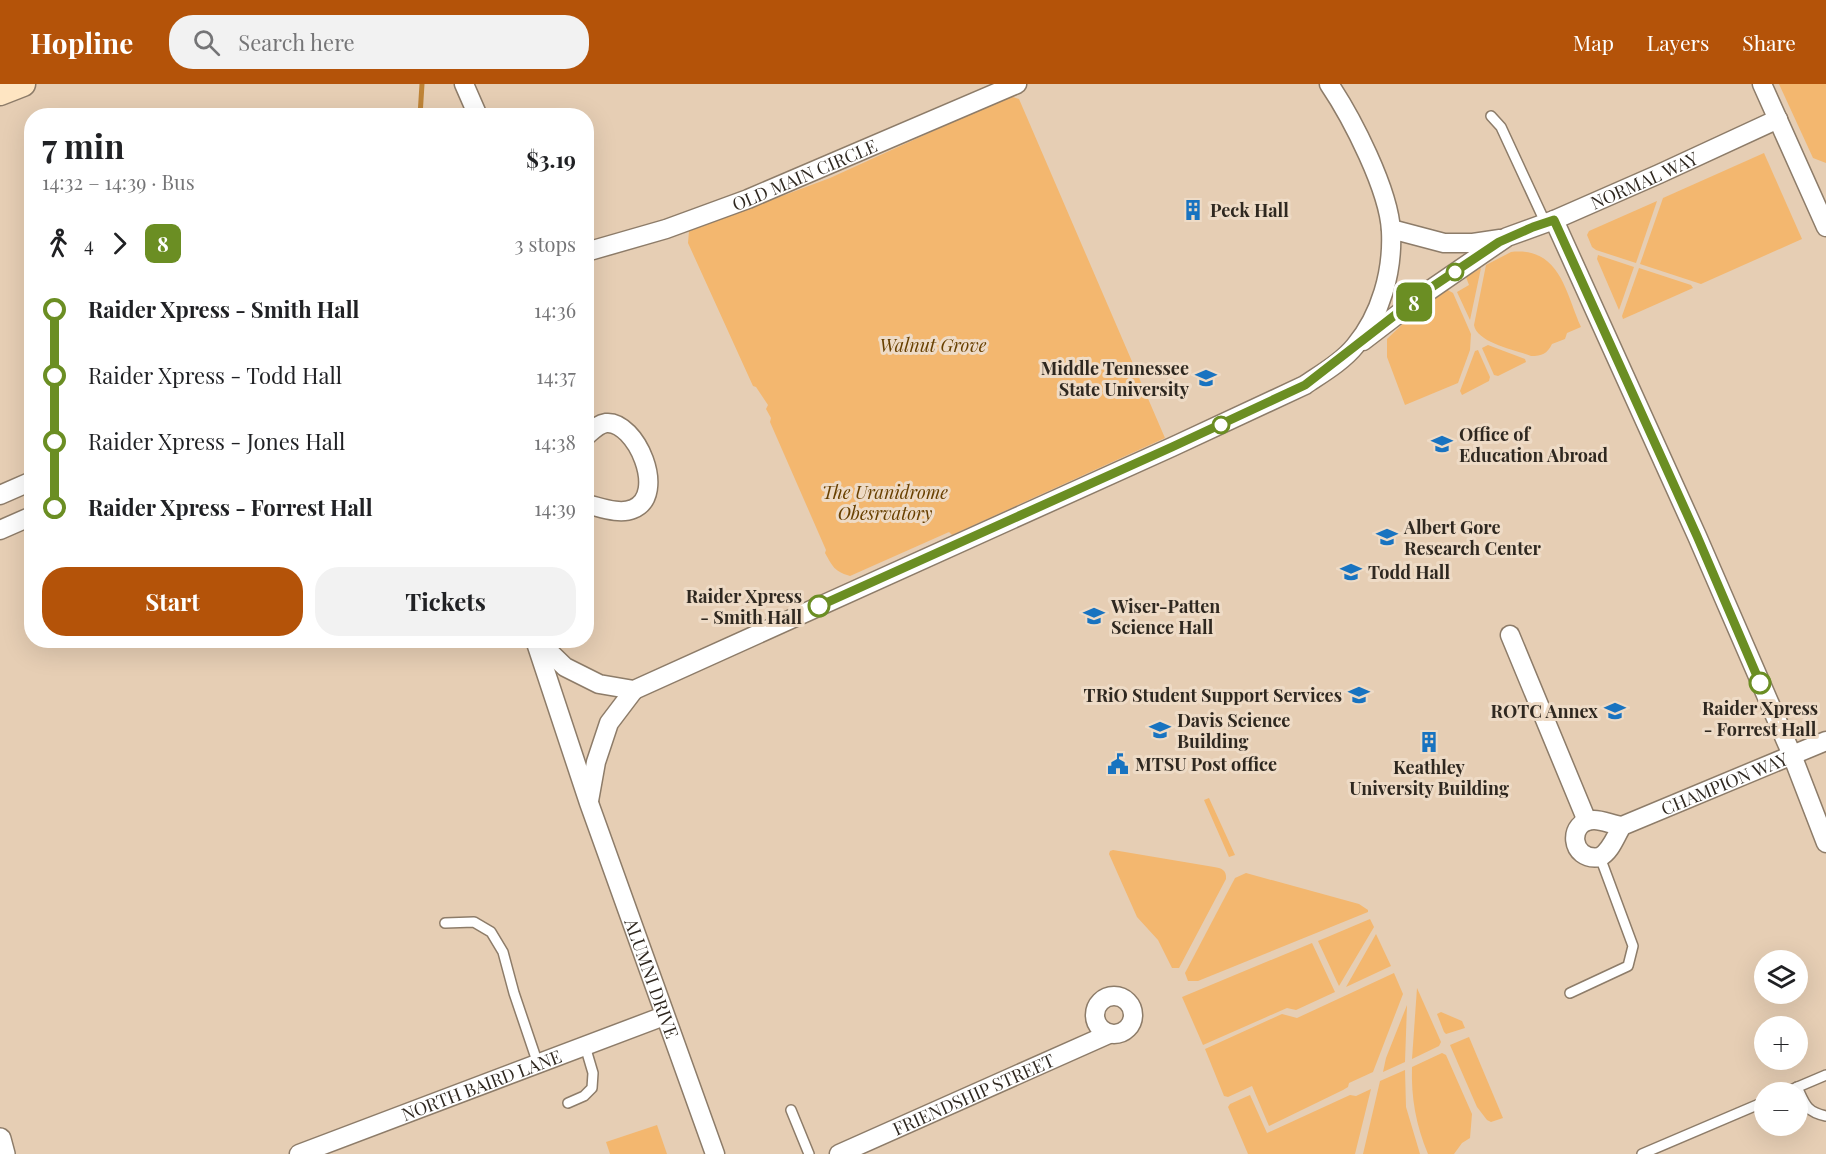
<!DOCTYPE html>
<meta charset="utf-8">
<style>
body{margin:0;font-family:"Playfair Display",serif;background:#f2f2f2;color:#202124;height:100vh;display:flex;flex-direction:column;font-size:22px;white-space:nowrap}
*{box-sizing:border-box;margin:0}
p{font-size:20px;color:#757577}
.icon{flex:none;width:33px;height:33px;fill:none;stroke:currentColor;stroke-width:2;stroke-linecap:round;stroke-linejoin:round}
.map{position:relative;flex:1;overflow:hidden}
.details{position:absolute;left:24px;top:24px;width:570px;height:540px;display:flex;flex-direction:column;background:#fff;border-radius:24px;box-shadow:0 6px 24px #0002}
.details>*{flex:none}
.badge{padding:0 12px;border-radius:9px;font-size:21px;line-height:39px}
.tools{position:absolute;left:1754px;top:866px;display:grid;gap:12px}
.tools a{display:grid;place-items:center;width:54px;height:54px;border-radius:50%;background:#fff;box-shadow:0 6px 24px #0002;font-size:30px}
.map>.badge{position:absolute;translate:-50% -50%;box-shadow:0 0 0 3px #fff}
.legs{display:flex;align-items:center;gap:9px;height:66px;padding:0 18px;font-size:20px}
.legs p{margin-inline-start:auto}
.overview{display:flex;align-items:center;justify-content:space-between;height:102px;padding:0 18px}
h1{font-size:33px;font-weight:700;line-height:45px}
.primary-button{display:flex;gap:12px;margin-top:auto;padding:12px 18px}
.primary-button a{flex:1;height:69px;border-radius:24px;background:#b45309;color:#fff;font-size:24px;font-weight:700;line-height:69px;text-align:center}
.primary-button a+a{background:#f2f2f2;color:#202124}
ul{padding:0 18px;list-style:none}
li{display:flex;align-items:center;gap:21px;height:66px;font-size:22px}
li i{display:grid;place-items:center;width:9px;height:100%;margin:0 8px;background:currentColor}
li i::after{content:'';width:15px;height:15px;margin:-8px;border:4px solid;border-radius:50%;background:#fff}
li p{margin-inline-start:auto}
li:first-child i{background:linear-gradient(#0000 50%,currentColor 0)}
li:last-child i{background:linear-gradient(currentColor 50%,#0000 0)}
header{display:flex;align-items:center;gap:36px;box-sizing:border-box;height:84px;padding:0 30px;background:#b45309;color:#fff}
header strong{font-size:28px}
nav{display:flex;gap:33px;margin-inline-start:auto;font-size:21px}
.search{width:420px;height:54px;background:#f2f2f2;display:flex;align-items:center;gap:15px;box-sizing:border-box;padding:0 21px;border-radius:24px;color:#757577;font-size:22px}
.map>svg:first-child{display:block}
.built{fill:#e6ceb4;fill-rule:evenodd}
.green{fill:#f3b76f}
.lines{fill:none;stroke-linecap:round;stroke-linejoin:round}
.stream{stroke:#bf8437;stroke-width:5}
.service-casing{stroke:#8d7c69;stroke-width:12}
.minor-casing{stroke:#8d7c69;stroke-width:21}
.tertiary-casing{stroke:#8d7c69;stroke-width:24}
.secondary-casing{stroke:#8d7c69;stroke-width:27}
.service{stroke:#fff;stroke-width:9}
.minor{stroke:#fff;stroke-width:18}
.tertiary{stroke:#fff;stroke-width:21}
.secondary{stroke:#fee5c2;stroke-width:24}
.line-1-casing{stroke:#fff;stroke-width:14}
.line-1{stroke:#6b8e23;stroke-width:9}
.stop-1-dot{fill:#fff;stroke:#6b8e23;stroke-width:3}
.labels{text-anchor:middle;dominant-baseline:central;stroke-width:6;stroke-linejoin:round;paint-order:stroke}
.street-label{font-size:18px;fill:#2f2820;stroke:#eedbc6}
.poi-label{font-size:18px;font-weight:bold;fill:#2f2820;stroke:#eedbc6;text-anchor:start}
.park-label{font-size:18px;font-style:italic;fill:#684000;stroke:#eedbc6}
.stop-label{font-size:18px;font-weight:bold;fill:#2f2820;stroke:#eedbc6;text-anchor:end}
</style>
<header>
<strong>Hopline</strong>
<div class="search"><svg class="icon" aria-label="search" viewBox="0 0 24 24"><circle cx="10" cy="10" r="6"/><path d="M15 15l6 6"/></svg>Search here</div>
<nav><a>Map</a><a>Layers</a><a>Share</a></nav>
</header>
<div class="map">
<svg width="1826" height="1070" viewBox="0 0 1826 1070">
<rect width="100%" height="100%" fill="#eedbc6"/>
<path class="built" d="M19,0H1826V1070H3L0,1059V7ZM32,32H586V556H32ZM1764,876H1797V909H1764ZM1764,942H1797V975H1764ZM1764,1008H1797V1041H1764Z"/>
<g class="green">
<path d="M1779,0H1826V79L1813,74Z"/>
<path d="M1010,12L1019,15L1165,354L952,451L949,448L850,492C834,487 833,483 825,469L826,466L770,338L771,334L766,325L768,321L756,303L753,302L688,159L689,147L830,94Z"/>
<path d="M1764,69L1802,155L1701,200L1640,180L1663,114Z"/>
<path d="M1657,117L1636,179L1596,166L1592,163L1587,151L1589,147Z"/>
<path d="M1511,168C1560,163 1565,207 1581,243L1567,249L1565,255L1552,260C1547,270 1542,272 1531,272C1516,266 1477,259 1474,241L1486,181Z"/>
<path d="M1598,171L1634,183L1619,226L1597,175Z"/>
<path d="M1481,184L1470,236L1457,208L1469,201L1466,193Z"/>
<path d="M1639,184L1691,201L1693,204L1623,235L1622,232Z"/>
<path d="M1446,205L1453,209L1471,250L1470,266L1458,299L1405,321L1387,273V255L1411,232Z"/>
<path d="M1488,261L1525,275L1526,278L1498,292L1494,291L1482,264Z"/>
<path d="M1478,266L1490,293L1489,297L1462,311L1460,307L1475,267Z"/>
<path d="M1209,714L1235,771L1229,773L1204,716Z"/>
<path d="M1113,766L1214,783C1221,784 1227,786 1226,795L1179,884H1172L1158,856L1137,833L1109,770L1110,767Z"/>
<path d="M1246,789L1359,820L1368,826V828L1198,897H1188L1185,889L1235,794Z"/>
<path d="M1370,835L1374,843L1339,902L1318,857Z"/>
<path d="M1376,850L1391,882L1346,903Z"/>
<path d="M1312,859L1335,908L1296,926L1287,924L1203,961L1182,913Z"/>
<path d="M1394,889L1403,910L1373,988L1349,999L1348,1003L1343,1006L1269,1042L1252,1002L1228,1013L1224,1012L1205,965L1282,930L1297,934Z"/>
<path d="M1417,904L1441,958L1439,962L1412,975Z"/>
<path d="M1407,921L1405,978L1383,988L1386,974Z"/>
<path d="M1441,928L1462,937L1465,944L1446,950L1444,948L1437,930Z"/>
<path d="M1469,953L1503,1034L1491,1038L1487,1036L1477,1023L1450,961Z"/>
<path d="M1442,969L1446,971L1472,1030L1470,1054L1462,1059L1454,1070H1428C1416,1041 1411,1014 1412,983Z"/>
<path d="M1405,986L1406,1023L1420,1070H1363L1380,997Z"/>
<path d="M1371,1005L1355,1070H1248L1228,1023L1230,1020L1250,1011L1267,1049L1350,1011L1356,1012Z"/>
<path d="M657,1041L667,1070H610L606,1058Z"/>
</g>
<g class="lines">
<path class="stream" d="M420,32L422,0"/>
<defs>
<g id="service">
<path d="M1491,32L1501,43L1545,138"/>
<path d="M445,839L474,838L491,848L503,868L514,909L538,980"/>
<path d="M1570,909L1628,882L1633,862L1600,773"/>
<path d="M1797,1003C1805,1020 1806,1028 1826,1032"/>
<path d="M1786,1008L1826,991"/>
<path d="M568,1019L584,1012L592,1004L593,989L585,962"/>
<path d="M791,1026L809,1070"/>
<path d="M1642,1070L1764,1018"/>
</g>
<g id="minor">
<path d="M464,0L478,32"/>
<path d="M1762,0L1826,143"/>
<path d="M1554,136L1697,452L1792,671L1826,759"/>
<path d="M1391,145L1444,159H1473L1500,155"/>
<path id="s1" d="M586,168L666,145L748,115L1017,0"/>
<path id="s2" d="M1363,257L1427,208L1507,153L1554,136L1659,90L1778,35"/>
<path d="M586,352C592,347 598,340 606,339C636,336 668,411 633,425C619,431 600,423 586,420"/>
<path d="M0,411L32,397"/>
<path d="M0,446L32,432"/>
<path d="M1510,551L1587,737"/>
<path id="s3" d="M535,556L589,719L715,1070"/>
<path d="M537,556L565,583L599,600L634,606L1172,363L1305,301C1321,290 1342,278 1355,262C1381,231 1393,187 1391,147C1389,106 1352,34 1329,0"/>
<path d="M589,717L596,678L609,639L634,606"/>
<path id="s4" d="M1622,742C1615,753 1611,767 1600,773C1569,778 1567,736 1594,736C1603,736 1613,741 1622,742L1826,657"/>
<circle cx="1114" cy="931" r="19"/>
<path id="s5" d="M299,1070L664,932"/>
<path id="s6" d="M839,1070L1109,950"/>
</g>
<path id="tertiary" d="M0,1055L4,1070"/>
<path id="secondary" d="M0,9L23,0"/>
</defs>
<use href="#service" class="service-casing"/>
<use href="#minor" class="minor-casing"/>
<use href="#tertiary" class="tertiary-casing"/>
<use href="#secondary" class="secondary-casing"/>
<use href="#service" class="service"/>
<use href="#minor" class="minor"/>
<use href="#tertiary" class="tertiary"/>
<use href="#secondary" class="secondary"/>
</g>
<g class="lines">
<defs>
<path id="line-1" d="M819,522L1172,363L1305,301L1426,207L1499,158L1533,143L1554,136L1697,452L1760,599"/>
</defs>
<use href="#line-1" class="line-1-casing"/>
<use href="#line-1" class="line-1"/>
</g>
<defs>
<symbol id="building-bare" viewBox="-9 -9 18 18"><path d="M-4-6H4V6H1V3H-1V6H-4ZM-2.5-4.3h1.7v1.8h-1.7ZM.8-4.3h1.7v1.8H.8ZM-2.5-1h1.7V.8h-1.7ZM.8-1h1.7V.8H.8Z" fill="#1873c0" stroke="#eedbc6" stroke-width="2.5" paint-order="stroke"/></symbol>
<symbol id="university-bare" viewBox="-9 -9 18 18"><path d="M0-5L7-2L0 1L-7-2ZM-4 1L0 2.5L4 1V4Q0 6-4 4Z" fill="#1873c0" stroke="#eedbc6" stroke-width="2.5" paint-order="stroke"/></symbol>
<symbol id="civic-bare" viewBox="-9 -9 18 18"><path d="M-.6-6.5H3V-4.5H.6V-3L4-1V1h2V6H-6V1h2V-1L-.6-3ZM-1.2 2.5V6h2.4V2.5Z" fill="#1873c0" stroke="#eedbc6" stroke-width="2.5" paint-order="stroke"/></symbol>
</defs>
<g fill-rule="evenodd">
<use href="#building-bare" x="1178" y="111" width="30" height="30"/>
<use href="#university-bare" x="1191" y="279" width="30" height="30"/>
<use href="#university-bare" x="1427" y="345" width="30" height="30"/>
<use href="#university-bare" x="1372" y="438" width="30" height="30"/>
<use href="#university-bare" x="1336" y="473" width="30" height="30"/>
<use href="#university-bare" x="1079" y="517" width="30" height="30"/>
<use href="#university-bare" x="1344" y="596" width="30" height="30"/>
<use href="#university-bare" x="1600" y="612" width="30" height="30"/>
<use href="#university-bare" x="1145" y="631" width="30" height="30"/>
<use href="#building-bare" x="1414" y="643" width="30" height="30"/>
<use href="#civic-bare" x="1103" y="665" width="30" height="30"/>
</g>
<g class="stop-1-dot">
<circle cx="1455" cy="188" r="8"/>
<circle cx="1221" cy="341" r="8"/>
<circle cx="819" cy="522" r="10"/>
<circle cx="1760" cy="599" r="10"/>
</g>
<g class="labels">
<g class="street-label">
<text stroke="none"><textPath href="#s1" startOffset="232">OLD MAIN CIRCLE</textPath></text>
<text stroke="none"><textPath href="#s2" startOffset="326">NORMAL WAY</textPath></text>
<text stroke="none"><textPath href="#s4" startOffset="243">CHAMPION WAY</textPath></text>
<text stroke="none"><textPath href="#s3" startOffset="358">ALUMNI DRIVE</textPath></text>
<text stroke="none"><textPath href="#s5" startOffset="195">NORTH BAIRD LANE</textPath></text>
<text stroke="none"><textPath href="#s6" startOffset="147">FRIENDSHIP STREET</textPath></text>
</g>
<g class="poi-label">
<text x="1210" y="126">Peck Hall</text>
<text x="1189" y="284" text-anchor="end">Middle Tennessee<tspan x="1189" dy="21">State University</tspan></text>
<text x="1459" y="350">Office of<tspan x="1459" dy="21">Education Abroad</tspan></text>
<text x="1404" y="443">Albert Gore<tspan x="1404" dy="21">Research Center</tspan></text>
<text x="1368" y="488">Todd Hall</text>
<text x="1111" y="522">Wiser-Patten<tspan x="1111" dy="21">Science Hall</tspan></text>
<text x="1342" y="611" text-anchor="end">TRiO Student Support Services</text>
<text x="1598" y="627" text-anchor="end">ROTC Annex</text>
<text x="1177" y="636">Davis Science<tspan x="1177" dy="21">Building</tspan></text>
<text x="1135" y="680">MTSU Post office</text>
<text x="1429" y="683" text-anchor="middle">Keathley<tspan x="1429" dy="21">University Building</tspan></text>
</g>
<g class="park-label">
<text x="933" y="261">Walnut Grove</text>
<text x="885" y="408">The Uranidrome<tspan x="885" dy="21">Obesrvatory</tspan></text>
</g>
<g class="stop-label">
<text x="802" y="512">Raider Xpress<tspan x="802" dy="21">- Smith Hall</tspan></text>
<text x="1760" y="624" text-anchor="middle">Raider Xpress<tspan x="1760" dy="21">- Forrest Hall</tspan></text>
</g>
</g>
</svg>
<div class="tools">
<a><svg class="icon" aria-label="layers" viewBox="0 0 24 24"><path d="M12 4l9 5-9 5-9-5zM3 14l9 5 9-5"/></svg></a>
<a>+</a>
<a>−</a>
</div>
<b class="badge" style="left:1414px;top:218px;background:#6b8e23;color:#fff">8</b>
<section class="details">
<div class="overview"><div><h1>7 min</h1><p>14:32 – 14:39 · Bus</p></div><b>$3.19</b></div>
<div class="legs"><svg class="icon" aria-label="walk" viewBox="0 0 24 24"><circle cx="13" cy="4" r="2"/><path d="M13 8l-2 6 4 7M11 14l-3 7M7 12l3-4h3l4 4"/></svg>4<svg class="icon" aria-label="forward" viewBox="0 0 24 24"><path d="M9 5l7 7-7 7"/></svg><b class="badge" style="background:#6b8e23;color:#fff">8</b><p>3 stops</p></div>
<ul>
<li><i style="color:#6b8e23"></i><b>Raider Xpress - Smith Hall</b><p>14:36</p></li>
<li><i style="color:#6b8e23"></i><span>Raider Xpress - Todd Hall</span><p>14:37</p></li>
<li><i style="color:#6b8e23"></i><span>Raider Xpress - Jones Hall</span><p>14:38</p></li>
<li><i style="color:#6b8e23"></i><b>Raider Xpress - Forrest Hall</b><p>14:39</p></li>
</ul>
<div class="primary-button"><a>Start</a><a>Tickets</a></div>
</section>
</div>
